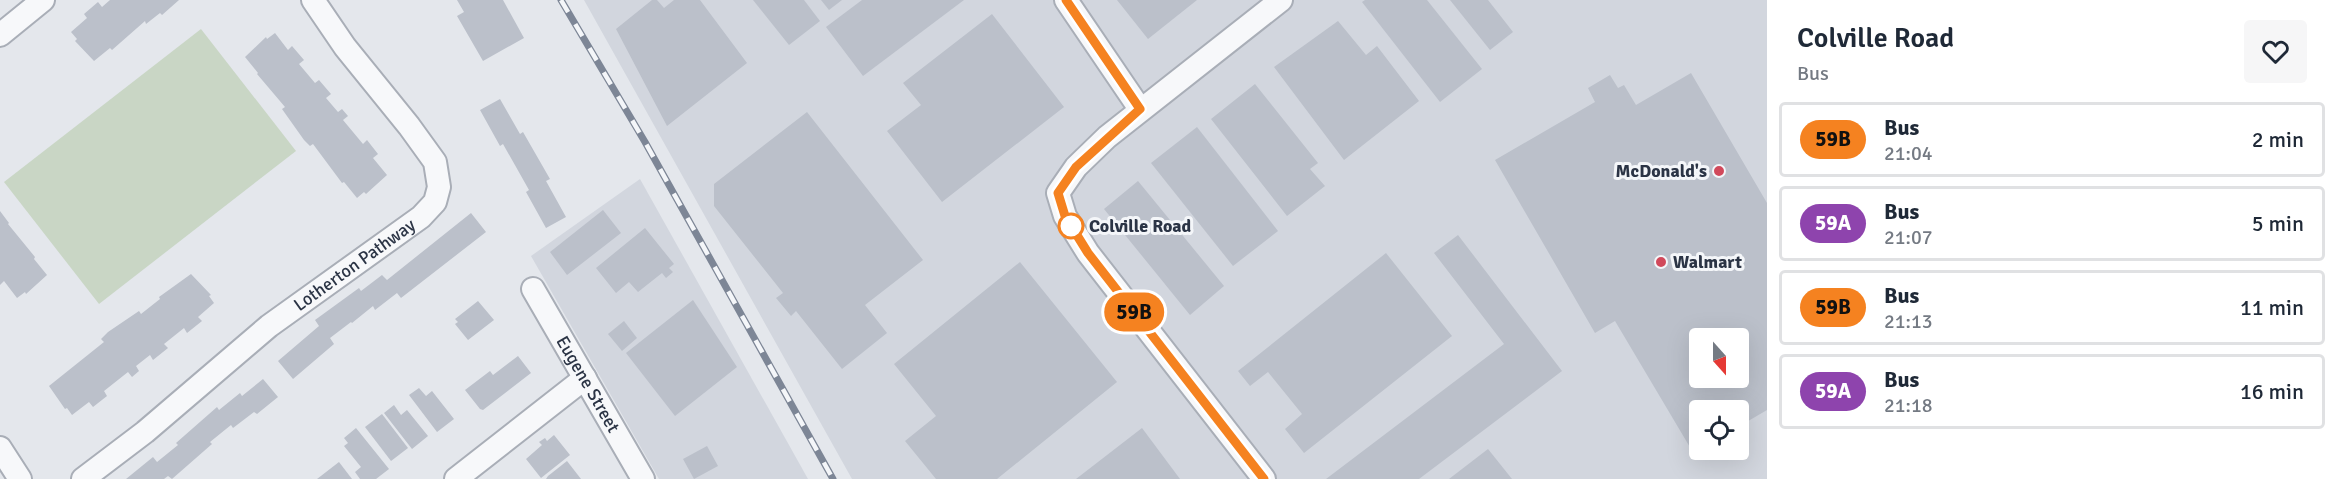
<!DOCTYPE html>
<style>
body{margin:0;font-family:Signika,sans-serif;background:#f6f6f7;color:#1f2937;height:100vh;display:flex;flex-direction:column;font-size:22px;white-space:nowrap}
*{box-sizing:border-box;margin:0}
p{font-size:20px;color:#747a83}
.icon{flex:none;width:33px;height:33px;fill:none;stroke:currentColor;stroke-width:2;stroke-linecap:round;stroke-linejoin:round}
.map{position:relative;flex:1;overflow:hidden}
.side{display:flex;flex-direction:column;background:#fff;width:570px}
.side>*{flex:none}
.badge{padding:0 12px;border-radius:20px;font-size:21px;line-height:39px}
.needle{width:39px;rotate:159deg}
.buttons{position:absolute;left:1689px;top:328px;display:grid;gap:12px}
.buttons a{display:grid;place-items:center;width:60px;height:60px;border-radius:6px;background:#fff;box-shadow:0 6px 24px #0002;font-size:30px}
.map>.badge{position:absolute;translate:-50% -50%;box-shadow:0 0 0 3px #fff}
.round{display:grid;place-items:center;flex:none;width:63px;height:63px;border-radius:6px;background:#f6f6f7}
.summary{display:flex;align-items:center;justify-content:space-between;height:102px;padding:0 30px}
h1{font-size:28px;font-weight:600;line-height:45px}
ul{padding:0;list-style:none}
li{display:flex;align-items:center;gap:18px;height:75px;margin:0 12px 9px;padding:0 18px;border:3px solid #e0e1e3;border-radius:6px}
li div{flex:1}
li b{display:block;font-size:22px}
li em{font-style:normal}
li .badge{min-width:66px;font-weight:700;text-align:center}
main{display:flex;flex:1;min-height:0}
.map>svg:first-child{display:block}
.built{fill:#d2d6de;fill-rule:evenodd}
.green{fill:#c9d6c5}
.building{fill:#bbc0ca;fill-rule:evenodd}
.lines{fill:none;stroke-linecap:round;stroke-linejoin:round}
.minor-casing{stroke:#a9aeb7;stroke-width:26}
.minor{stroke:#f7f8fa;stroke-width:22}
.rail-casing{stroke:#7d8696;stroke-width:7}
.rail{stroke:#f4f6f9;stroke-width:4.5;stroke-dasharray:14;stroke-linecap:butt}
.line-casing{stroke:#fff;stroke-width:14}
.line{stroke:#f58220;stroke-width:9}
.poi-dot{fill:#d1495b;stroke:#f4f6f9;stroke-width:2}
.stop-dot{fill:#fff;stroke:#f58220;stroke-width:3}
.labels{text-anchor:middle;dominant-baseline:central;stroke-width:6;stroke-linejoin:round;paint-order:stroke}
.poi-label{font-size:18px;font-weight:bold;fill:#2b3445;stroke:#f4f6f9;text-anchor:end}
.stop-label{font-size:18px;font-weight:bold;fill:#2b3445;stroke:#f4f6f9;text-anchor:start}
.street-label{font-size:18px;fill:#2b3445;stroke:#f4f6f9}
</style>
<main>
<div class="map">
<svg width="1767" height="479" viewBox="0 0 1767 479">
<rect width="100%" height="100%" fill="#e4e7ec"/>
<g class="built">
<path d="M584,0H1767V479H852ZM1700,339H1738V378H1700ZM1700,411H1738V450H1700Z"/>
<path d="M640,179L808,479H659L531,256Z"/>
</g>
<path class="green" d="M201,29L296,151L99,304L4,182Z"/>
<g class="building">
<path d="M110,0H179L162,15L160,13L146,24L145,21L112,50L110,48L94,61L75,41L77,39L71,32L87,18L84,14L98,2L102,7Z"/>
<path d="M457,0H503L524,38L483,61L457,16L464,12Z"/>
<path d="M652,0H657L664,8L674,0H700L747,63L667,126L616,29Z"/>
<path d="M753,0H804L820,21L789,45Z"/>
<path d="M821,0H842L829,10Z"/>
<path d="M862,0H964L863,76L826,27Z"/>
<path d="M1117,0H1197L1148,39Z"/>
<path d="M1365,0H1427L1482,69L1440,102L1362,2Z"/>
<path d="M1450,0H1488L1513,32L1490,50Z"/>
<path d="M992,14L1064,107L942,202L887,131L921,105L903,83Z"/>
<path d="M1338,21L1366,55L1377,46L1419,101L1344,160L1274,67Z"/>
<path d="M275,33L288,50L292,46L304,60L299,64L315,83L319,80L331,94L326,98L338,112L342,109L348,116L343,120L363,144L367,140L378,154L373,158L387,175L366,194L364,192L357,198L344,182L342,183L313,144L310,146L304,140L282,109L285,107L257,74L258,73L245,57L266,37L267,39Z"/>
<path d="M1691,73L1767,203V410L1738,427V411H1700V450L1694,454L1615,321L1595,333L1495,160L1595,102L1588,88L1610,75L1618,88L1624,85L1636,105ZM1700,339H1738V378H1700Z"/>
<path d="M1255,84L1318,163L1310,169L1325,186L1287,216L1211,119Z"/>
<path d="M500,99L520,134L523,132L550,179L546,181L566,217L546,228L526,192L529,190L503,144L500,146L480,110Z"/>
<path d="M807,112L923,260L865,305L887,333L842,369L796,311L791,316L776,298L783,293L714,206V184Z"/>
<path d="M1197,127L1278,231L1233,266L1151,163Z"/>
<path d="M1138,181L1224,286L1190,315L1104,209Z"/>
<path d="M603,210L621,233L567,275L550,252Z"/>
<path d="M0,211L9,223L8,224L35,257L34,259L47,275L26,294L25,292L17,298L4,281L0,285Z"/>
<path d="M471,213L486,232L401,298L397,293L375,310L373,306L352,323L351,322L330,338L334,344L293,379L278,361L319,326L315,320L359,288L361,291L382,275L387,280Z"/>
<path d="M645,228L674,264L669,268L673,272L666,278L662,273L638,292L629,282L616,293L596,268Z"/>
<path d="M1458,235L1562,371L1419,479H1326L1504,344L1434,253Z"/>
<path d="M1386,253L1452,336L1304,453L1285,429L1302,414L1268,372L1250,386L1238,371Z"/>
<path d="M1020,262L1117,382L997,479H936L905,441L936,416L894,364Z"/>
<path d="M191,274L211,295L209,296L214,303L198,317L202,321L187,333L184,328L164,344L168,348L153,360L150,355L136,366L139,371L132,377L128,372L104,391L107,396L93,407L89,402L72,415L67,408L65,409L49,386L104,342L101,339L108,332L139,311L141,314L160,299L159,297Z"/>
<path d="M693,300L737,367L675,416L626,353Z"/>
<path d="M478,301L494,320L468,340L455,324L458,322L455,319Z"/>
<path d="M624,321L637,338L622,351L608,334Z"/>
<path d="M518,356L531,373L483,410L480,409L465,390L490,371L493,375Z"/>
<path d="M263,379L278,397L257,414L254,412L233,428L231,425L210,442L212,444L172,479L168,476L164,479H126L153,457L157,462L178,445L176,443L217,407L219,410L240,393L242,396Z"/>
<path d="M419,388L426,396L432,391L454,419L437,432L409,395Z"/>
<path d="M394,405L401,415L407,410L428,436L412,449L384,413Z"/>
<path d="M382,414L408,448L391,461L365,427Z"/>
<path d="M356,428L389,469L376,479H360L355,472L361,467L344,446L348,443L344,438Z"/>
<path d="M1142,428L1180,479H1076Z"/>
<path d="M554,435L570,455L541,478L526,459L542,445L539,442L545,438L547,441Z"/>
<path d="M707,446L718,466L694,479L683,459Z"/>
<path d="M1488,449L1512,479H1449Z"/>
<path d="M567,461L581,479H546L548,476Z"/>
<path d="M339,462L352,479H317Z"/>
</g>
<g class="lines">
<defs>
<g id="minor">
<path d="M1066,0L1140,109"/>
<path d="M0,35L43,0"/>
<path id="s1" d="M533,289L643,479"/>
<path d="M0,448L20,479"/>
<path id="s2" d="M83,479L145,432L269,326L421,217L435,202L439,187L435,162L409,126L345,47L313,0"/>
<path d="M456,479L585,378"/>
<path d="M1264,479L1088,253L1065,216L1058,193L1076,167L1107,137L1281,0"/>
</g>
</defs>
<use href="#minor" class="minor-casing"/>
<use href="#minor" class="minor"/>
<defs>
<path id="rail" d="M561,0L645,142L833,479"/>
</defs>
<use href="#rail" class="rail-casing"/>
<use href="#rail" class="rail"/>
</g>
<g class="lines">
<defs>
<path id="line" d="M1066,0L1140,109L1076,167L1058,193L1065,216L1088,253L1264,479"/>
</defs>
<use href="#line" class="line-casing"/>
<use href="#line" class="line"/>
</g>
<g class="poi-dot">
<circle cx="1719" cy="171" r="6"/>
<circle cx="1661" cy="262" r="6"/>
</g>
<circle class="stop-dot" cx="1071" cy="226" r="12"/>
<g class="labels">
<g class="poi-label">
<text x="1707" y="171">McDonald's</text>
<text x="1673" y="262" text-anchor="start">Walmart</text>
</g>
<g class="stop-label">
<text x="1089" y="226">Colville Road</text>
</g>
<g class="street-label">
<text stroke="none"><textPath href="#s2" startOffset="346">Lotherton Pathway</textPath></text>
<text stroke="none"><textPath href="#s1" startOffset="110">Eugene Street</textPath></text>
</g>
</g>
</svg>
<div class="buttons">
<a><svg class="needle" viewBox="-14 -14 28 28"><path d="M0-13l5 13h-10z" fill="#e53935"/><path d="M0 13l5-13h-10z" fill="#747a83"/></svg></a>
<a><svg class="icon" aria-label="locate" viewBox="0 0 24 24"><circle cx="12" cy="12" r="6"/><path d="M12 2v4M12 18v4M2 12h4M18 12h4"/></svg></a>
</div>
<b class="badge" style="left:1134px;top:312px;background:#f58220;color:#111">59B</b>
</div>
<section class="side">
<div class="summary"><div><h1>Colville Road</h1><p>Bus</p></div><a class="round"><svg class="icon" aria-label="heart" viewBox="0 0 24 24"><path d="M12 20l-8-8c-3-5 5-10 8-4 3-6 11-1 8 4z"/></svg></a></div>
<ul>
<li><span class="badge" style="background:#f58220;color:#111">59B</span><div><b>Bus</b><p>21:04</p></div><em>2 min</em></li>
<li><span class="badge" style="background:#8e44ad;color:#fff">59A</span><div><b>Bus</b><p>21:07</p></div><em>5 min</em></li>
<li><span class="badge" style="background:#f58220;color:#111">59B</span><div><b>Bus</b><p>21:13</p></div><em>11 min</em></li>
<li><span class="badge" style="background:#8e44ad;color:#fff">59A</span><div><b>Bus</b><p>21:18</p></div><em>16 min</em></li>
</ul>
</section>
</main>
